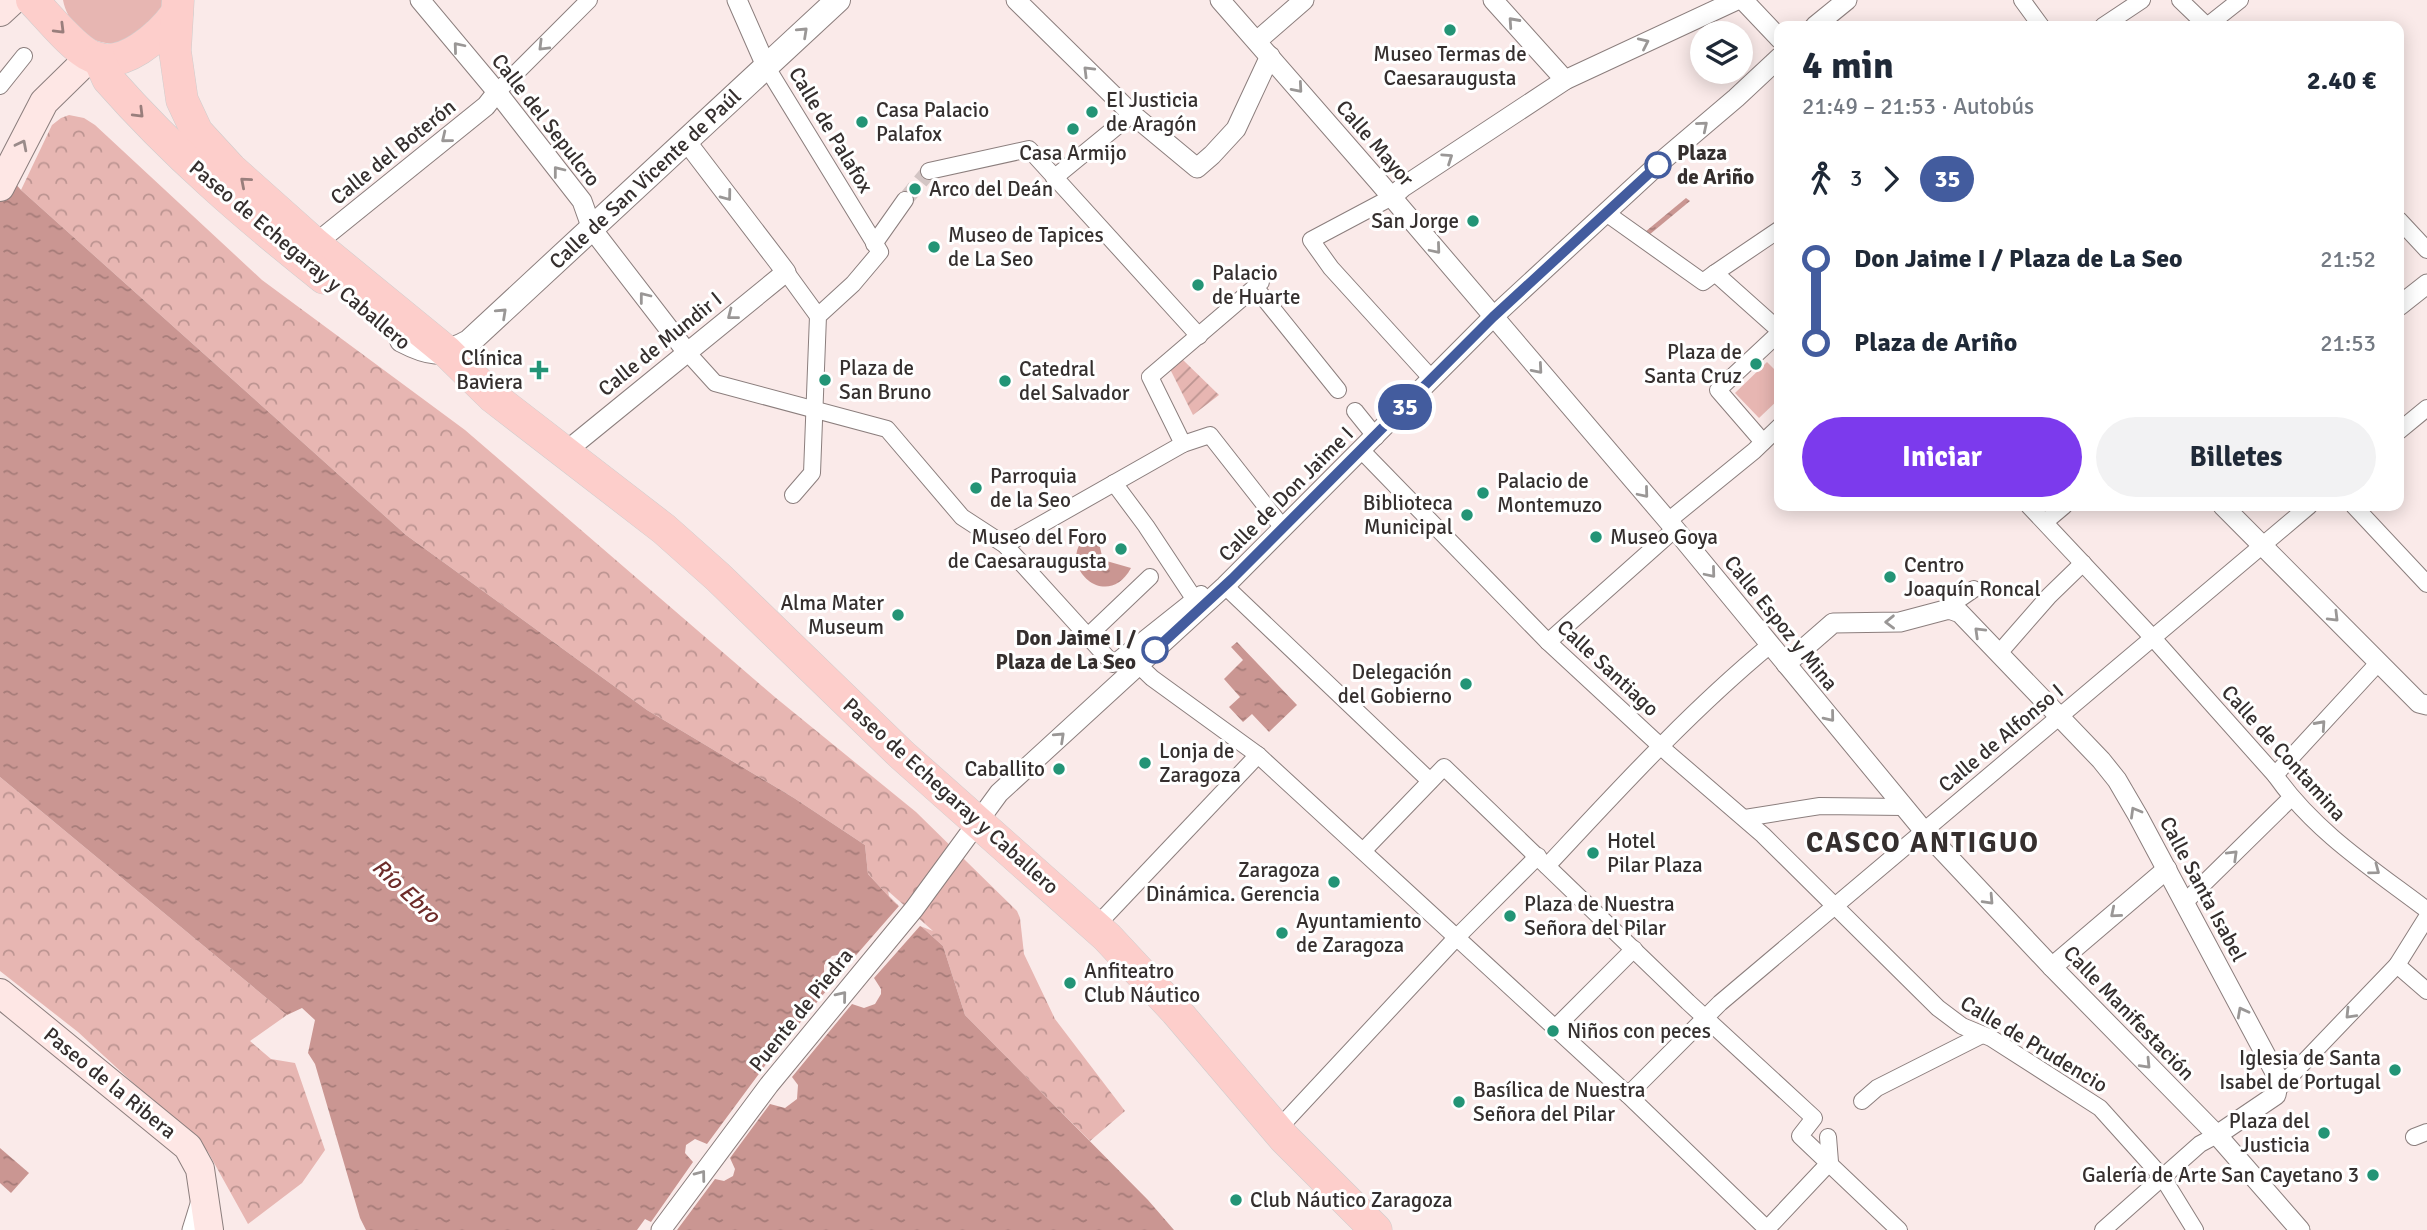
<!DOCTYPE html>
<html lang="es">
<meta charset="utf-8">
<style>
body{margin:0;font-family:Signika,sans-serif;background:#f2f2f3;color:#1f2937;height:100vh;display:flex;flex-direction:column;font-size:26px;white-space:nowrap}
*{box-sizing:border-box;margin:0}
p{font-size:23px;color:#747a83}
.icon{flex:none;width:38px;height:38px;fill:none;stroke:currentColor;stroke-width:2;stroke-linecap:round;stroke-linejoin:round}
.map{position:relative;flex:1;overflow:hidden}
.drawer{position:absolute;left:1774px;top:21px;width:630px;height:490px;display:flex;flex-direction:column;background:#fff;border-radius:14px;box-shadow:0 4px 18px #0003}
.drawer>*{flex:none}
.badge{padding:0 14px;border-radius:23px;font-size:24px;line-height:46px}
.tools{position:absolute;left:1690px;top:21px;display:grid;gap:14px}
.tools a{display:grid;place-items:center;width:63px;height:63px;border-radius:50%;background:#fff;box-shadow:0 4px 18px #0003;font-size:35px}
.map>.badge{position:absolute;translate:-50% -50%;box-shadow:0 0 0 4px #fff}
.legs{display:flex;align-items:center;gap:10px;height:77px;padding:0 28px;font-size:23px}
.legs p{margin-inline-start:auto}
.summary{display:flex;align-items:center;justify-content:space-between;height:119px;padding:0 28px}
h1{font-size:38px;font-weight:700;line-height:52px}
.button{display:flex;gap:14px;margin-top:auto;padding:14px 28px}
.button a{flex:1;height:80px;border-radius:42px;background:#7c3aed;color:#fff;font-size:28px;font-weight:700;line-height:80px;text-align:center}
.button a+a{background:#f2f2f3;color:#1f2937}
ul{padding:0 28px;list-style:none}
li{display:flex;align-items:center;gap:24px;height:84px;font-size:26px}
li i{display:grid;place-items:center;width:10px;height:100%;margin:0 9px;background:currentColor}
li i::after{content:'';width:18px;height:18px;margin:-9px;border:5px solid;border-radius:50%;background:#fff}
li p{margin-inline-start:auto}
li:first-child i{background:linear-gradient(#0000 50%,currentColor 0)}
li:last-child i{background:linear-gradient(currentColor 50%,#0000 0)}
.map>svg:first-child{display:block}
.grass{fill:#e7b6b2}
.park{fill:url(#park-crowns)}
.garden{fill:url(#garden-furrows)}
.water{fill:url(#water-ripples)}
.pier{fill:#faeae9}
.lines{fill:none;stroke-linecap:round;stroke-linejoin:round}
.pedestrian-tunnel{stroke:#d3c5c4;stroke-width:16;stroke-dasharray:16 8;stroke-linecap:butt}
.pedestrian-casing{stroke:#8b7e7d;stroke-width:18}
.minor-casing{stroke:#8b7e7d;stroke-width:21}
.tertiary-casing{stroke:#8b7e7d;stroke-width:26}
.secondary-casing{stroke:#8b7e7d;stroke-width:30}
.primary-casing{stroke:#cfcdcd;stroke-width:33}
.pedestrian{stroke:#fff;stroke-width:16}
.minor{stroke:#fff;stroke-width:19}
.tertiary{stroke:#fff;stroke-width:24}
.secondary{stroke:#fee7e5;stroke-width:28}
.primary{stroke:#fdcecb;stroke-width:32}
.oneway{stroke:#9a9796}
.oneway2{stroke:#997e7c}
.oneway3{stroke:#9a8b8a}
.line-1-casing{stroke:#fff;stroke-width:16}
.line-1{stroke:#435c9e;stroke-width:10}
.poi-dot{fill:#239476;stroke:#fff;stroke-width:2.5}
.stop-1-dot{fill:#fff;stroke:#435c9e;stroke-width:3.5}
.labels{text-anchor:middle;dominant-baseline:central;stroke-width:6;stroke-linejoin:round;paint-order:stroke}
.poi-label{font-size:21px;fill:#352f2e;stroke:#fff;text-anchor:start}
.street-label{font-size:21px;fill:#352f2e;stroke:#fff}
.stop-label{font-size:21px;font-weight:bold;fill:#352f2e;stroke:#fff;text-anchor:start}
.water-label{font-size:23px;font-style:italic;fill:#6d2c2a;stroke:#fff}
.district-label{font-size:28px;font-weight:bold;letter-spacing:2px;fill:#352f2e;stroke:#fff}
</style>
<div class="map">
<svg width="2427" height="1230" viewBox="0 0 2427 1230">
<defs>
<pattern id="park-crowns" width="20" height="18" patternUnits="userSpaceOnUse" patternTransform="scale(1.75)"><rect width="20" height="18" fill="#e7b6b2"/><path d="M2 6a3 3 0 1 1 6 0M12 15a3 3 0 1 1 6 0" fill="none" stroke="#bc9491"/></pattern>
<pattern id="garden-furrows" width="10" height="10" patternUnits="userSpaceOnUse" patternTransform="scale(1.75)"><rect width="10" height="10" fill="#e7b6b2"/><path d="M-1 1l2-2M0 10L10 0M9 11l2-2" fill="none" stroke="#bc9491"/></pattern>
<pattern id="water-ripples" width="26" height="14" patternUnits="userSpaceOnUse" patternTransform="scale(1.75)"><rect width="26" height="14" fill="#ca9692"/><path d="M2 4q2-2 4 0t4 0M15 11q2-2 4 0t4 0" fill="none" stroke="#a57b78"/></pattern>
</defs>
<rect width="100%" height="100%" fill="#faeae9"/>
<g class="grass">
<path d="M63,0H166L147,32C137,36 125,42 115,43C90,46 67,23 63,0Z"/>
<path d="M1767,362L1780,375V398L1759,418L1735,393Z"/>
</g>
<g class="park">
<path d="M69,115L84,118L95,125L262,280L465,430L776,698L916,812L1017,911L1020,918L1024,954L1055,1019L1125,1111L1090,1141L965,1015L943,946L893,901L868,874L865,845L794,798L647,710L406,535L21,190L52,125L61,118Z"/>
<path d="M0,777L287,1015L250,1041L271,1059L295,1063L325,1150L302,1183L248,1224L208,1152L78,1032L0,971Z"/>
</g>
<path class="garden" d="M1182,359L1219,395L1193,415L1170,369Z"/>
<g class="water">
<path d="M0,166L21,190L406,535L647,710L794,798L865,845L868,874L893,901L943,946L965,1015L1148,1200L1174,1230H366L360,1218L315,1064L308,1053L315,1020L302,1008L287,1015L0,777Z"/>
<path d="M1686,198L1690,201L1649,235L1645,232Z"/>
<path d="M1096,531L1103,560L1131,568C1104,618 1046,554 1096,531Z"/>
<path d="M1237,642L1297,705L1269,732L1252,714L1243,722L1229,707L1240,697L1224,679L1243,660L1231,647Z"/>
<path d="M0,1148L29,1173L11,1193L0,1183Z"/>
</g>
<path class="pier" d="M888,891L933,931L920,926L874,978L881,989V994L875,1004L864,1008L852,1004L792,1077L798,1085L797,1099L785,1108L770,1104L730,1158L735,1169L733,1176L724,1181L715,1179L677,1230H637L645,1219L651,1222L693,1162L685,1153L686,1145L695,1139L707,1144L767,1063L831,985L824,978V965L832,956L843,954L851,961L899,906L889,896Z"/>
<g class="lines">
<path class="pedestrian-tunnel" d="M905,200L929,171"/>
<defs>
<g id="pedestrian">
<path d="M2022,0L2041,26"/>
<path d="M2180,0L2207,26"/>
<path d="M2103,26L2142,0"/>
<path d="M2207,26L2240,0"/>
<path d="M766,66L880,252L853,284L818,316L812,473L793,495"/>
<path d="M0,86L24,56"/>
<path d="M497,92L589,0"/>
<path d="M929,171L1029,149L1199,336"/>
<path d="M1054,178L1132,114"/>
<path d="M1392,197L1311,240L1331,268L1432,379"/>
<path d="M1606,213L1703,282L1715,273"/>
<path d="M2399,220L2427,250"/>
<path d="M1780,229L1715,273L1780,331"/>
<path d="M874,244L905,200"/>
<path d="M786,272L818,316"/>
<path d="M1255,287L1338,390"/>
<path d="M686,351L715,383L887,429L962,517L1005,545L1113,664L1201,594"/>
<path d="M1355,411L1376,437"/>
<path d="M2399,431L2427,408"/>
<path d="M1763,442L1718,390L1780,332"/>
<path d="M1183,444L1150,377L1261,282"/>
<path d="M1362,451L1548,642L1669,754L1763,835L1938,1008L1962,1026L1991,1038L2100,1108L2163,1178L2195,1230"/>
<path d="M1114,483L1146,526L1193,597"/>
<path d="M2029,506L2153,638L2275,775C2315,832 2373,869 2427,910"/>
<path d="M2354,506L2427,584"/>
<path d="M1668,521L1754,451L1780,426"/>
<path d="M2045,522L2064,506"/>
<path d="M1005,545L1183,444L1210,435L1283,528"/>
<path d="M1225,586L1430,781"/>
<path d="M1945,609L1974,589"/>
<path d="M1088,636L1150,577"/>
<path d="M1548,642L1675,529"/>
<path d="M2000,652L2049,596L2083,563"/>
<path d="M1126,653L1152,678L1258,755L1628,1095L1768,1230"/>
<path d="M2275,775L2379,662"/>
<path d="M1745,818L1820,806L1903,807"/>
<path d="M1363,851L1444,767L1688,1002L1814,1118L1800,1136L1899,1230"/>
<path d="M1547,866C1619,789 1689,712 1770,645"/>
<path d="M2184,903L2291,798"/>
<path d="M1096,926L1258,755"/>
<path d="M2397,965L2427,991"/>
<path d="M1555,1028L1634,949"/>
<path d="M2279,1088L2397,965L2427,917"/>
<path d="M1628,1095L1720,1003L2309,506"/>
<path d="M1862,1101L1877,1088L1982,1035"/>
<path d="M1278,1129L1456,938L1538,856"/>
<path d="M2414,1137L2427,1132"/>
<path d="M1766,1230L1830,1162L1828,1137"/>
<path d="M2103,1230L2200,1144L2217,1135"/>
</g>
<g id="minor">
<path d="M420,0L497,92L582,201L592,229L686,351"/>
<path d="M737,0L766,66"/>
<path d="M1016,0L1132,114L1197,168L1212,155L1236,129L1270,56"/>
<path d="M1220,0L1378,181L1675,529L1924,831L2052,967L2217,1135L2300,1230"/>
<path d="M1493,0L1565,80"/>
<path d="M1743,0L1780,39"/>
<path d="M1815,26L1847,0"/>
<path d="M1257,41L1304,0"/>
<path d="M1392,197L1403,187L1565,80L1737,0"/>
<path d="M315,244L486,106L497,92"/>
<path d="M2399,306L2427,284"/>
<path d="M565,452L786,272L686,141"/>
<path d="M2223,506L2419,703L2427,705"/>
<path d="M1786,664L1833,623L1900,622L1949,609L1960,613L2101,760L2117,780L2138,816L2279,1080L2276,1095L2217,1135"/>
<path d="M2052,967L2167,869"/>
<path d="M192,1230L201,1201"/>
<path d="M661,1230L769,1085L914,909L999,793L1225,586L1493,317L1663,160L1736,98L1780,57"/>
</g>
<path id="tertiary" d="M402,340C427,353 443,357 469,342L838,0"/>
<g id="secondary">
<path d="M0,12L13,0"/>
<path d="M0,187L44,102L91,56"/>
<path d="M0,993L188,1147L200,1169L209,1230"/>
</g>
<g id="primary">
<path d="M32,0C47,15 73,48 91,56C122,72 161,35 177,13"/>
<path d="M178,0L175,51L182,100L197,132L231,169L315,244L447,352L493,397L664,529L718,577L902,755L1107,937L1176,1011L1284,1138L1376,1230"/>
<path d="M99,59L108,79C175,155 245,215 324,278"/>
</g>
</defs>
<use href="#pedestrian" class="pedestrian-casing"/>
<use href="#minor" class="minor-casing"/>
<use href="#tertiary" class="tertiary-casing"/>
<use href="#secondary" class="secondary-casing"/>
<use href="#primary" class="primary-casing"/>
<use href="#pedestrian" class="pedestrian"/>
<use href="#minor" class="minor"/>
<use href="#tertiary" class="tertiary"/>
<use href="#secondary" class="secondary"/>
<use href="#primary" class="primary"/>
</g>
<defs><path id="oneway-chevron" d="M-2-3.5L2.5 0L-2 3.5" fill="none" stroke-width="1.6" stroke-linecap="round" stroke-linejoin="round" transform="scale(1.75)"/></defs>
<g class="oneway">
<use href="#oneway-chevron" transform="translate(1513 22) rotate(-132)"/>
<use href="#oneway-chevron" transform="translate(803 32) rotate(-43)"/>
<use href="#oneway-chevron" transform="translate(1644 43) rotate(-25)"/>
<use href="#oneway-chevron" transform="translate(543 46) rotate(135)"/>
<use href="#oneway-chevron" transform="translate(458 47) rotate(-130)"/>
<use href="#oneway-chevron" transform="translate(1088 71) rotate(-135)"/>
<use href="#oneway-chevron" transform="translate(1298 88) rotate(49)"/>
<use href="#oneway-chevron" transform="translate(1703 126) rotate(-40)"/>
<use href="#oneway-chevron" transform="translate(446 138) rotate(141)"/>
<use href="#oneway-chevron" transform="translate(1448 158) rotate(-34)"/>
<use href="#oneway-chevron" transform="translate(558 171) rotate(-128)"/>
<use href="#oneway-chevron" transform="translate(727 196) rotate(53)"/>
<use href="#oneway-chevron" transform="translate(1436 249) rotate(50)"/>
<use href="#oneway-chevron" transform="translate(644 297) rotate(-128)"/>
<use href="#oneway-chevron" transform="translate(502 313) rotate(-43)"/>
<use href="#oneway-chevron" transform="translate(732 315) rotate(142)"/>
<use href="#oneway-chevron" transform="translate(1538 369) rotate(49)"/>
<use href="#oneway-chevron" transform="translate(1644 493) rotate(50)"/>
<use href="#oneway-chevron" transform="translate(1711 573) rotate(50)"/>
<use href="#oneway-chevron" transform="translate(2334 617) rotate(45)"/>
<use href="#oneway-chevron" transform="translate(1890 622) rotate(179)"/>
<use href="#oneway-chevron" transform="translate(1979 632) rotate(-136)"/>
<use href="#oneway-chevron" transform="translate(1830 717) rotate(51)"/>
<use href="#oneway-chevron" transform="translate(2321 725) rotate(-48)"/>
<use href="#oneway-chevron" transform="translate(1060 737) rotate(-43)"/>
<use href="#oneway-chevron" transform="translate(2135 812) rotate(-120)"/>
<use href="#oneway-chevron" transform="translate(2233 855) rotate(-44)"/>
<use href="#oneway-chevron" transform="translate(2375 870) rotate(37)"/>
<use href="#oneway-chevron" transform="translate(1989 900) rotate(47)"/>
<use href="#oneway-chevron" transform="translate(2115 913) rotate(140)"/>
<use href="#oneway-chevron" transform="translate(842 996) rotate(-51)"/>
<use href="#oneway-chevron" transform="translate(2242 1012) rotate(-118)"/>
<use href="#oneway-chevron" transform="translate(2350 1014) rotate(134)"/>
<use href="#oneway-chevron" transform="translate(2146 1064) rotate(46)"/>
<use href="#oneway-chevron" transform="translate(701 1175) rotate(-53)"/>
</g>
<g class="oneway2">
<use href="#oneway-chevron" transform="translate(60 29) rotate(45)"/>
<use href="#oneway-chevron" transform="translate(139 113) rotate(45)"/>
<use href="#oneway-chevron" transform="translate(245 182) rotate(-139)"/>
</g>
<use class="oneway3" href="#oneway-chevron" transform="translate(22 145) rotate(-63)"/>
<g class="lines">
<defs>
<path id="line-1" d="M1155,650L1232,579L1493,317L1658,165"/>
</defs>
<use href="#line-1" class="line-1-casing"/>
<use href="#line-1" class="line-1"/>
</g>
<g class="poi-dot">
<circle cx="1450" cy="30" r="7"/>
<circle cx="1092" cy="112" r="7"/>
<circle cx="862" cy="122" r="7"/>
<circle cx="1073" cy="129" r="7"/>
<circle cx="915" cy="189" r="7"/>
<circle cx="1473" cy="221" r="7"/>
<circle cx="934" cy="247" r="7"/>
<circle cx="1198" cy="285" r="7"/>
<circle cx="1756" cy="364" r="7"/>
<path d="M535.5 359.5h7v7h7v7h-7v7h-7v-7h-7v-7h7z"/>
<circle cx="825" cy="380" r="7"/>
<circle cx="1005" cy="381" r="7"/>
<circle cx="976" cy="488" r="7"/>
<circle cx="1483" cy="493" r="7"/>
<circle cx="1467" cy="515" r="7"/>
<circle cx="1596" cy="537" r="7"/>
<circle cx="1121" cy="549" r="7"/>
<circle cx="1890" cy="577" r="7"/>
<circle cx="898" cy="615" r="7"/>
<circle cx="1466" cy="684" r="7"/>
<circle cx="1145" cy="763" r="7"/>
<circle cx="1059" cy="769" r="7"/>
<circle cx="1593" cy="853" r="7"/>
<circle cx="1334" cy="882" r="7"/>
<circle cx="1510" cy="916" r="7"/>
<circle cx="1282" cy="933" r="7"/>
<circle cx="1070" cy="983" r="7"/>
<circle cx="1553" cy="1031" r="7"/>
<circle cx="2395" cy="1070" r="7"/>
<circle cx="1459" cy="1102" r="7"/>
<circle cx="2324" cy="1133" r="7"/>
<circle cx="2373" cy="1175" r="7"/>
<circle cx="1236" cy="1200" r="7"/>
</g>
<g class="stop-1-dot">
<circle cx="1658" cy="165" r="12"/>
<circle cx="1155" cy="650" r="12"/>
</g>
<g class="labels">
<g class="poi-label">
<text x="1450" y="54" text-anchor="middle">Museo Termas de<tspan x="1450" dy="24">Caesaraugusta</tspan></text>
<text x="1106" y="100">El Justicia<tspan x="1106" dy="24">de Aragón</tspan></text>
<text x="876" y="110">Casa Palacio<tspan x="876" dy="24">Palafox</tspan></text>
<text x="1073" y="153" text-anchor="middle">Casa Armijo</text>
<text x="929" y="189">Arco del Deán</text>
<text x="1459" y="221" text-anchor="end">San Jorge</text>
<text x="948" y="235">Museo de Tapices<tspan x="948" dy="24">de La Seo</tspan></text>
<text x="1212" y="273">Palacio<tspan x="1212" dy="24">de Huarte</tspan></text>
<text x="1742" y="352" text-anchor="end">Plaza de<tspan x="1742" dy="24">Santa Cruz</tspan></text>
<text x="523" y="358" text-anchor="end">Clínica<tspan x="523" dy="24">Baviera</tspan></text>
<text x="839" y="368">Plaza de<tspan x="839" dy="24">San Bruno</tspan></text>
<text x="1019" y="369">Catedral<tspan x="1019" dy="24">del Salvador</tspan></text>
<text x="990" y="476">Parroquia<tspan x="990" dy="24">de la Seo</tspan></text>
<text x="1497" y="481">Palacio de<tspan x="1497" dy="24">Montemuzo</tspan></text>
<text x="1453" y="503" text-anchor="end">Biblioteca<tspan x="1453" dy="24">Municipal</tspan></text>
<text x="1107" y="537" text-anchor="end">Museo del Foro<tspan x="1107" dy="24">de Caesaraugusta</tspan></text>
<text x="1610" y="537">Museo Goya</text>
<text x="1904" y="565">Centro<tspan x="1904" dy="24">Joaquín Roncal</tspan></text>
<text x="884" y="603" text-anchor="end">Alma Mater<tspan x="884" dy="24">Museum</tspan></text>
<text x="1452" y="672" text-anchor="end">Delegación<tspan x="1452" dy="24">del Gobierno</tspan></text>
<text x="1159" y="751">Lonja de<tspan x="1159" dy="24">Zaragoza</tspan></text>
<text x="1045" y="769" text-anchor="end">Caballito</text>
<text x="1607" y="841">Hotel<tspan x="1607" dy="24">Pilar Plaza</tspan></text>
<text x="1320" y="870" text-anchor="end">Zaragoza<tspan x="1320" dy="24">Dinámica. Gerencia</tspan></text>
<text x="1524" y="904">Plaza de Nuestra<tspan x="1524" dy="24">Señora del Pilar</tspan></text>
<text x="1296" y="921">Ayuntamiento<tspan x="1296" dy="24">de Zaragoza</tspan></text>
<text x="1084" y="971">Anfiteatro<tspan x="1084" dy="24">Club Náutico</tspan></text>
<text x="1567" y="1031">Niños con peces</text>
<text x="2381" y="1058" text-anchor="end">Iglesia de Santa<tspan x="2381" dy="24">Isabel de Portugal</tspan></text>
<text x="1473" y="1090">Basílica de Nuestra<tspan x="1473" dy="24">Señora del Pilar</tspan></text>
<text x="2310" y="1121" text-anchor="end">Plaza del<tspan x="2310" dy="24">Justicia</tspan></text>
<text x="2359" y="1175" text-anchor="end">Galería de Arte San Cayetano 3</text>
<text x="1250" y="1200">Club Náutico Zaragoza</text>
</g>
<g class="street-label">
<text transform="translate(546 120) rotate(52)">Calle del Sepulcro</text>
<text transform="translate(831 130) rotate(59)">Calle de Palafox</text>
<text transform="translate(1375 143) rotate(49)">Calle Mayor</text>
<text transform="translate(393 152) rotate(-39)">Calle del Boterón</text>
<text transform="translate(645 179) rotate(-43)">Calle de San Vicente de Paúl</text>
<text transform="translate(300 255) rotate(40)">Paseo de Echegaray y Caballero</text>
<text transform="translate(660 344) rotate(-39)">Calle de Mundir I</text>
<text transform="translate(1286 494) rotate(-45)">Calle de Don Jaime I</text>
<text transform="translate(1781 623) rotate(51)">Calle Espoz y Mina</text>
<text transform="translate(1608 668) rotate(43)">Calle Santiago</text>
<text transform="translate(2001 738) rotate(-40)">Calle de Alfonso I</text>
<text transform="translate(2284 753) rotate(48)">Calle de Contamina</text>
<text transform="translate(951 796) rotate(42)">Paseo de Echegaray y Caballero</text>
<text transform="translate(2203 889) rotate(62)">Calle Santa Isabel</text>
<text transform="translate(801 1010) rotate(-51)">Puente de Piedra</text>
<text transform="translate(2129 1013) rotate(46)">Calle Manifestación</text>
<text transform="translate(2034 1044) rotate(31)">Calle de Prudencio</text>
<text transform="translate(110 1083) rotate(39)">Paseo de la Ribera</text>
</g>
<g class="stop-label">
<text x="1677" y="153">Plaza<tspan x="1677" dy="24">de Ariño</tspan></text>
<text x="1136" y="638" text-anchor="end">Don Jaime I /<tspan x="1136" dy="24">Plaza de La Seo</tspan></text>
</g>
<g class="water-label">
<text transform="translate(406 891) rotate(43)">Río Ebro</text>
</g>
<g class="district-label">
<text x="1923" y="843">CASCO ANTIGUO</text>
</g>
</g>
</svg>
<div class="tools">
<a><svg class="icon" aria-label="layers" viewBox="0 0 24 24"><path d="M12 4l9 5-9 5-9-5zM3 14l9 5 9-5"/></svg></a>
</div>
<b class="badge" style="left:1405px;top:407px;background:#435c9e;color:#fff">35</b>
<section class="drawer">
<div class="summary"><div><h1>4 min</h1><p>21:49 – 21:53 · Autobús</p></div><b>2.40 €</b></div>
<div class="legs"><svg class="icon" aria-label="walk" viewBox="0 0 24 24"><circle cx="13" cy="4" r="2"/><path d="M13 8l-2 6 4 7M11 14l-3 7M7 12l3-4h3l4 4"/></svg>3<svg class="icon" aria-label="forward" viewBox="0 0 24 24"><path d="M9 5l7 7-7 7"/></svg><b class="badge" style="background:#435c9e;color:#fff">35</b></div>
<ul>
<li><i style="color:#435c9e"></i><b>Don Jaime I / Plaza de La Seo</b><p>21:52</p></li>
<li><i style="color:#435c9e"></i><b>Plaza de Ariño</b><p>21:53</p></li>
</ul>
<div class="button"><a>Iniciar</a><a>Billetes</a></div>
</section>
</div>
